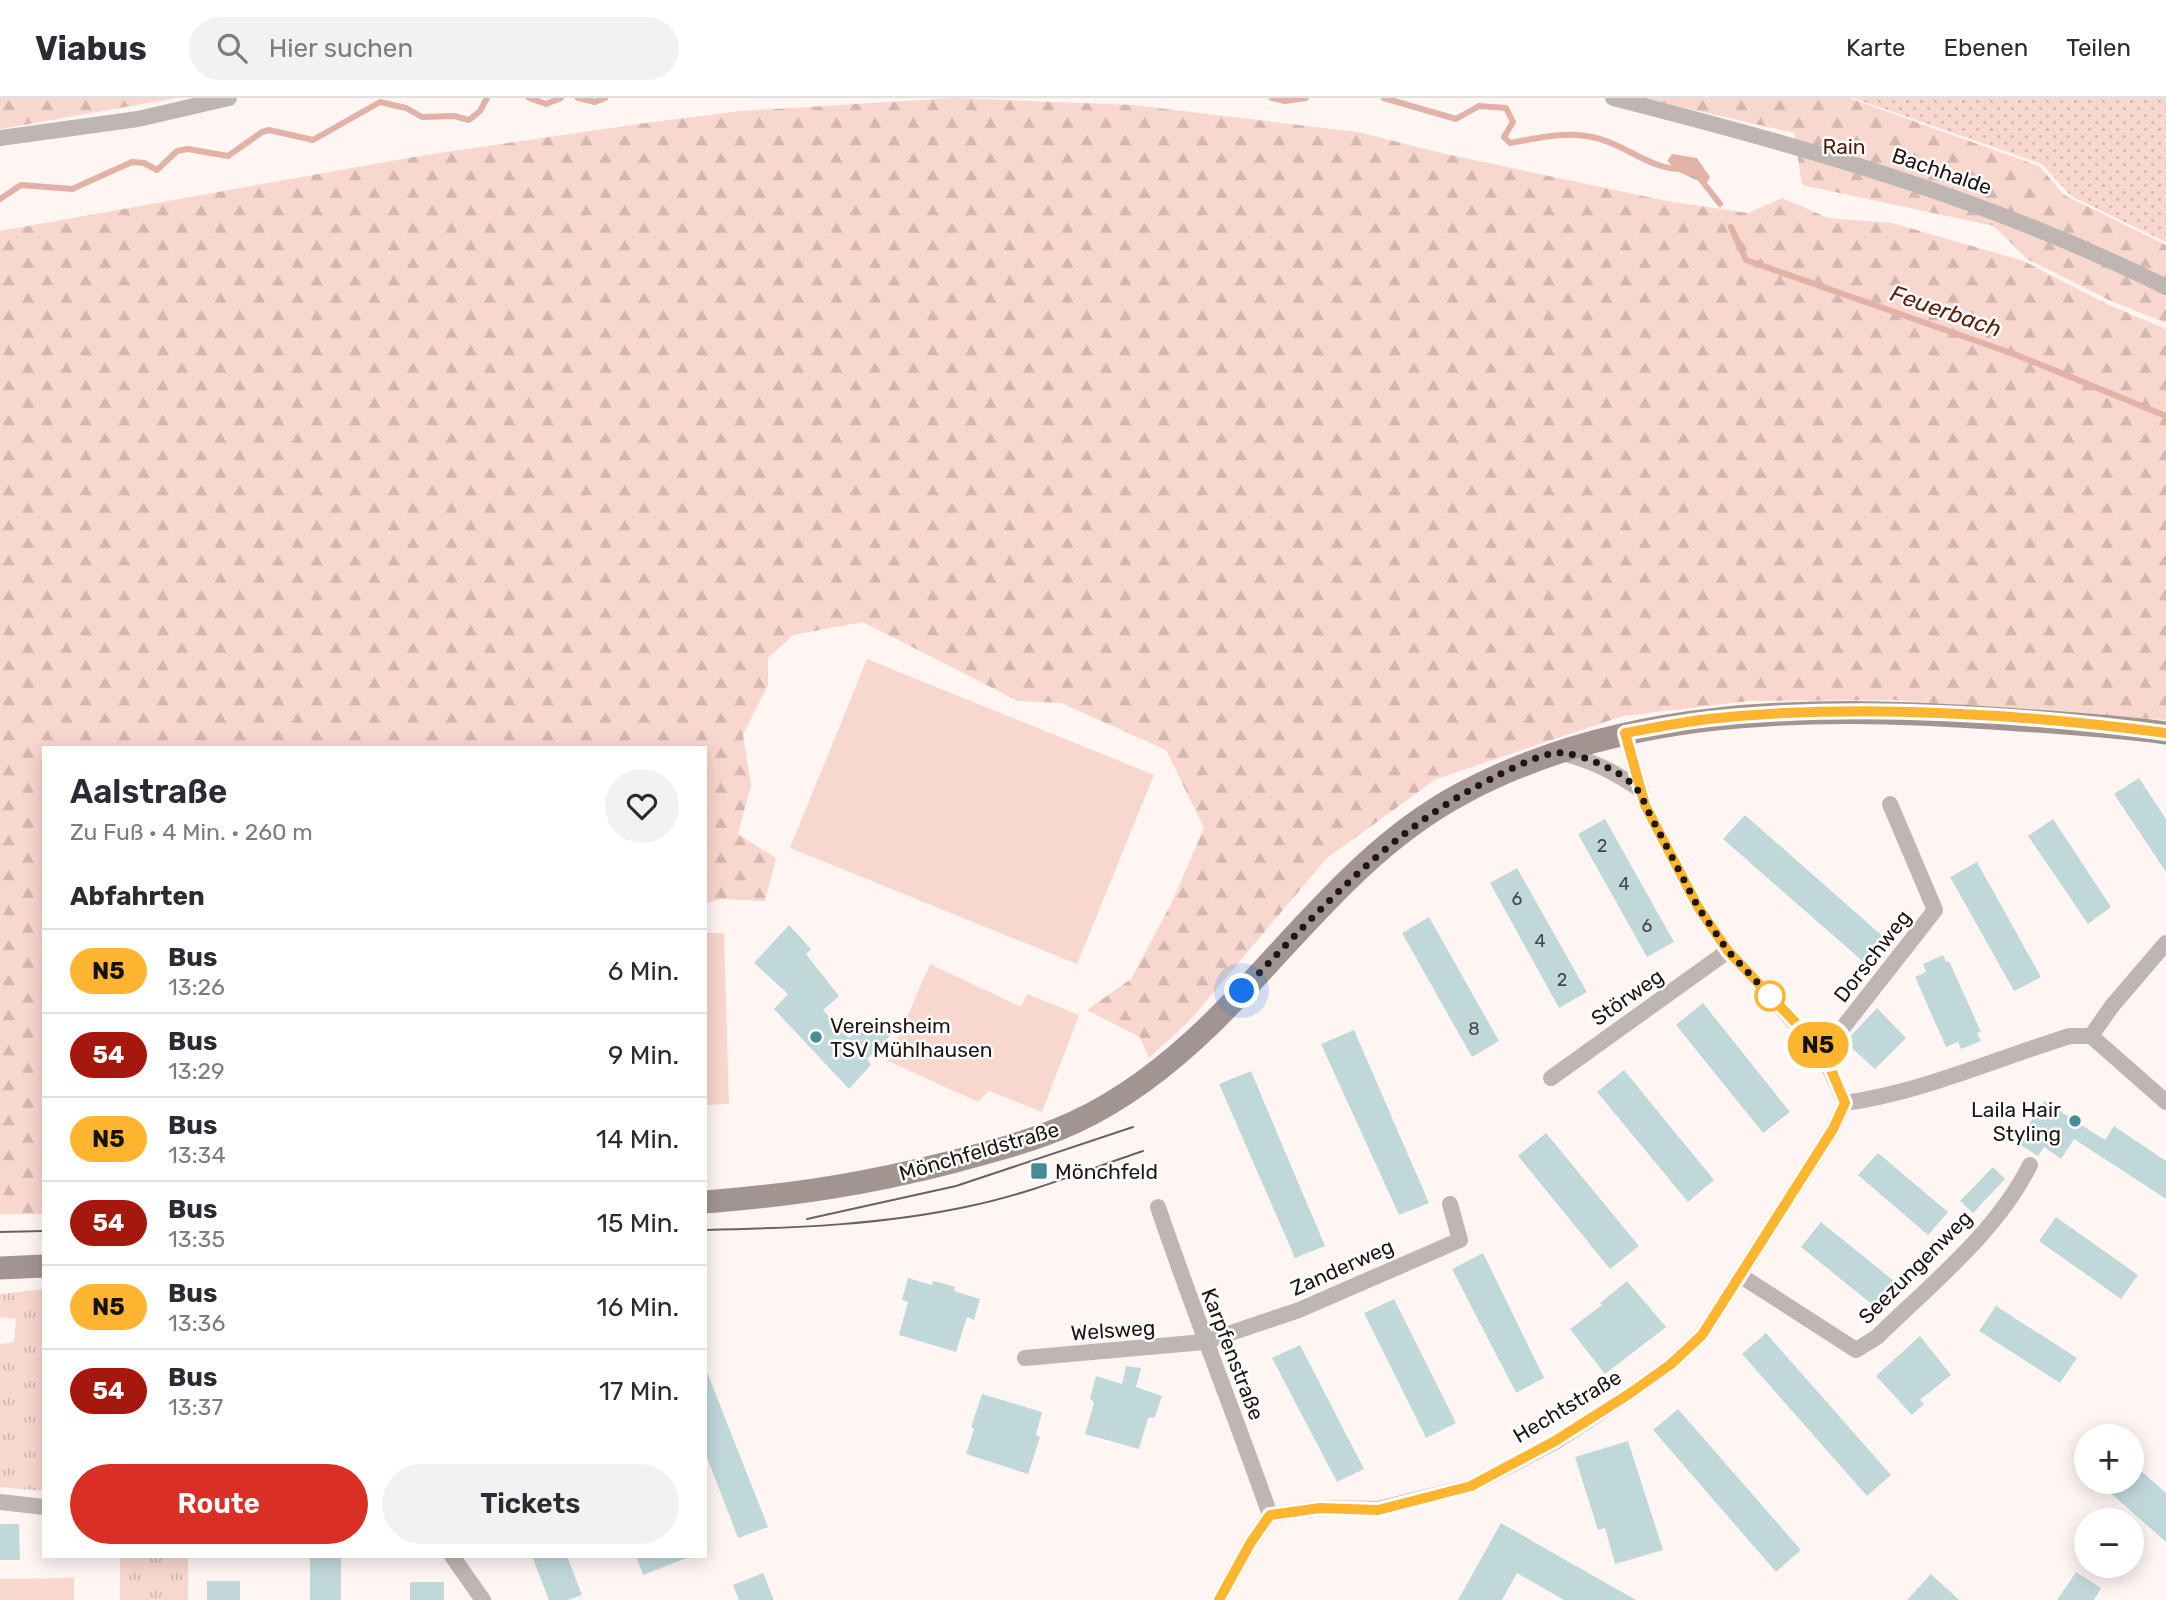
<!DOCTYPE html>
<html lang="de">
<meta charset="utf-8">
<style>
body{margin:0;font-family:Rubik,sans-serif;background:#f2f2f3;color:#2b2b33;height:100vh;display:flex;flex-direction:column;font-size:26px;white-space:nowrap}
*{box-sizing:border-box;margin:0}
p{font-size:23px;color:#7c7c81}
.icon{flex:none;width:38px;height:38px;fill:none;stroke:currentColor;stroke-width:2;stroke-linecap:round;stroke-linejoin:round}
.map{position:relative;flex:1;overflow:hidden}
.sheet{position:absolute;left:42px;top:648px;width:665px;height:812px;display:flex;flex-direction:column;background:#fff;border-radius:0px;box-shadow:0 4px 18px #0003}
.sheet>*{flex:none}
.badge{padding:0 14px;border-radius:23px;font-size:24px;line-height:46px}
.controls{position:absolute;left:2074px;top:1326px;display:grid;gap:14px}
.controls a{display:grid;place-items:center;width:70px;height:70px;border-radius:50%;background:#fff;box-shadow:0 4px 18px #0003;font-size:35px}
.you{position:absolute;width:35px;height:35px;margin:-18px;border:5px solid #fff;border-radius:50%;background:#1a73e8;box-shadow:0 0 0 10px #1a73e833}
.map>.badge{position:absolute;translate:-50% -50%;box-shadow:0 0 0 4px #fff}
h2{padding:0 28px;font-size:26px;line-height:63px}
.round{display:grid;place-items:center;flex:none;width:74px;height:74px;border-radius:37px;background:#f2f2f3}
.summary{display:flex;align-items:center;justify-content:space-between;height:119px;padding:0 28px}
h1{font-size:33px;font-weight:600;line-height:52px}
.action{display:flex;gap:14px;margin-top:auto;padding:14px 28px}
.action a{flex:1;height:80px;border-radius:42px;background:#d93025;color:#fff;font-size:28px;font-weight:600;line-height:80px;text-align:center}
.action a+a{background:#f2f2f3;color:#2b2b33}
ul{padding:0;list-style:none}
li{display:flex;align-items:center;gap:21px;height:84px;padding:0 28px;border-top:2px solid #e1e1e2}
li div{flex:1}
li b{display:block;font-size:26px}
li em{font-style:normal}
li .badge{min-width:77px;font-weight:700;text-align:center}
header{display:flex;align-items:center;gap:42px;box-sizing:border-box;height:98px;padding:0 35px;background:#fff;border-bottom:2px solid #e1e1e2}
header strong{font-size:33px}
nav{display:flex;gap:38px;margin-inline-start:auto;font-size:24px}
.search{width:490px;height:63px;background:#f2f2f3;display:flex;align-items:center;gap:18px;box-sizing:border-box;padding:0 24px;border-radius:38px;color:#7c7c81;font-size:26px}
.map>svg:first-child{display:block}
.grass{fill:url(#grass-tufts)}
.forest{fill:url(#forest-firs)}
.park{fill:#f8d7ce}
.garden{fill:url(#garden-dots)}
.water{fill:url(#water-ripples)}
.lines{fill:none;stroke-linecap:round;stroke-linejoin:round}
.stream{stroke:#e1b2a5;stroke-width:6}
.building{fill:#c1d8db}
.minor{stroke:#bfb5b3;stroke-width:16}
.secondary{stroke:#a29591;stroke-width:23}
.tram{stroke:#6a6260;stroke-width:2}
.line-casing{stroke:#fff;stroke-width:16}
.line{stroke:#ffb530;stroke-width:10}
.walk{stroke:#1e1715;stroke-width:7;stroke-dasharray:0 12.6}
.stop-dot{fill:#fff;stroke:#ffb530;stroke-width:3.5}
.poi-dot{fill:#458c95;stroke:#fff;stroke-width:2.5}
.labels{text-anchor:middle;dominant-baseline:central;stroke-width:5;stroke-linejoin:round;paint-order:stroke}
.number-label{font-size:18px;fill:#474746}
.park-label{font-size:21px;fill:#521a0a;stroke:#fff}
.street-label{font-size:21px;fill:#1e1715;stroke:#fff}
.poi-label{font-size:21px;fill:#1e1715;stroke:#fff;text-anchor:start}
.water-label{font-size:23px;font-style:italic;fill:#5b2212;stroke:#fff}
</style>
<header>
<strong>Viabus</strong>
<div class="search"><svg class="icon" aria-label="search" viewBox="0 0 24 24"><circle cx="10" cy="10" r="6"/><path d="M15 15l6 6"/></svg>Hier suchen</div>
<nav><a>Karte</a><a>Ebenen</a><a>Teilen</a></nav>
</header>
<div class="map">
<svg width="2166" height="1502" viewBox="0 0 2166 1502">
<defs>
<pattern id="grass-tufts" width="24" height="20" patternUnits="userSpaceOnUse" patternTransform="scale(1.75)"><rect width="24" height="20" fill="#f8d7ce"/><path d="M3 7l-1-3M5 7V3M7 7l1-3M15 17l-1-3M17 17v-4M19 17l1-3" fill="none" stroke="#d4b8b0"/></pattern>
<pattern id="forest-firs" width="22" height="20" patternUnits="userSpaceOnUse" patternTransform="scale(1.75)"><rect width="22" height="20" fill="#f8d7ce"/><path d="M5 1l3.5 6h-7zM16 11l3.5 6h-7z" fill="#d4b8b0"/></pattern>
<pattern id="garden-dots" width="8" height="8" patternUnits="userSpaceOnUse" patternTransform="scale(1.75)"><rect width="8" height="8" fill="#f8d7ce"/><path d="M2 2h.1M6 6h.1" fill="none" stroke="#d4b8b0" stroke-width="1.8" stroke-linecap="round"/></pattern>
<pattern id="water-ripples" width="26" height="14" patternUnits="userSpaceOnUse" patternTransform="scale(1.75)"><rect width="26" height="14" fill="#e1b2a5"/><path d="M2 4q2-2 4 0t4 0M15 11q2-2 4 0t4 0" fill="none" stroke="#c1988d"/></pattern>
</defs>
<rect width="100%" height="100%" fill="#fff6f4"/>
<g class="grass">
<path d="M44,1191V1393L0,1389V1246L14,1244L16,1221L0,1219V1196Z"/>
<rect x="120" y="1458" width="68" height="44"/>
</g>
<g class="forest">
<path d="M0,0H177L0,31Z"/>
<path d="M954,0L1133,7L1358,34L1441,55L1667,103L1748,115L1782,100L1828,120L1892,125L2024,163L2107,206L2166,231V622L1892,602L1749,603L1623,618L1436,681L1326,761L1191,921L1149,960L1140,939L1087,912L1131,881L1171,806L1204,730L1166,652L1061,605L1018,603L863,524L793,537L768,560V587L743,637L751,687L738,736L776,760L765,803L720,801L705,806V649H44V1116H0V133L425,57L638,26L741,13Z"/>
<path d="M1642,0H1849L2039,68L2064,97L2166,147V225L2109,202L2027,161L1994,128L1802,87L1794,35Z"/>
</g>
<g class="park">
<path d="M867,561L1154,677L1077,866L790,750Z"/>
<path d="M705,835H724L729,1006L705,1007Z"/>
<path d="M930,866L1021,909L1027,896L1079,917L1042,1014L989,993L978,1004L888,963Z"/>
<path d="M74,1480V1502H0V1481Z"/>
</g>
<path class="garden" d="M1853,0H2166V144L2071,98L2042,66Z"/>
<path class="water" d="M1672,56L1697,60L1710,79L1706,86L1679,74L1667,63Z"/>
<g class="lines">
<g class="stream">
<path d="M529,0L546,6L561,0"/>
<path d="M578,0L595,4L605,0"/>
<path d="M1272,0L1285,3L1306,0"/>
<path d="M1384,0L1456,21L1479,8L1506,10L1513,24L1504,39L1510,45C1545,39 1576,30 1611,45C1636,55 1654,71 1682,71"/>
<path d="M1699,79L1720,106"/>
<path d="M0,101L21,87L72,91L132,64L144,65L157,72L177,53L188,51L228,58L262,34L269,32L313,42L380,4L406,10L422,19L454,18L469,22L480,13L487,0"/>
<path d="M1731,129L1746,162L2014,256L2166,318"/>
</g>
</g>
<g class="building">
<path d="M2139,680L2166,721V774L2114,696Z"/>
<path d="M1745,717L1887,842L1867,867L1723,741Z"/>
<path d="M1605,721L1674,844L1647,859L1578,736Z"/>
<path d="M2053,721L2111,809L2088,826L2028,738Z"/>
<path d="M1977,764L2041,879L2014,893L1950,779Z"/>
<path d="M1517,770L1587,894L1559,910L1490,785Z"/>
<path d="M1429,819L1499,943L1472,959L1402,835Z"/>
<path d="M789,827L811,851L806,856L839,898L823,912L849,940L875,919L891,937L867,961L871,967L849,991L774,911L788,896L754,865Z"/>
<path d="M1943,857L1946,864L1949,863L1981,934L1977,935L1981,943L1961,951L1958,944L1946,949L1915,879L1926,874L1923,866Z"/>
<path d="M1703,905L1790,1014L1763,1035L1676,927Z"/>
<path d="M1877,910L1906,940L1875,971L1845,944Z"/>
<path d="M1354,932L1429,1105L1399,1117L1321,946Z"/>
<path d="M1624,972L1714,1082L1688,1104L1597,994Z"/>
<path d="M1251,973L1325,1148L1295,1160L1219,986Z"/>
<path d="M2044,1003L2105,1042L2114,1028L2166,1063V1101L2074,1041L2061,1061L2044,1049L2038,1058L2017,1045Z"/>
<path d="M1546,1035L1639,1148L1610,1171L1518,1058Z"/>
<path d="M1878,1055L1948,1114L1928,1137L1858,1077Z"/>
<path d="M1993,1069L2005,1081L1973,1115L1960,1103Z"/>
<path d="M2056,1119L2138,1177L2121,1201L2039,1143Z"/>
<path d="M1821,1124L1894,1183L1874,1208L1801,1149Z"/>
<path d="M1483,1155L1544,1280L1516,1295L1452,1171Z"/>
<path d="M908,1180L932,1187L933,1183L945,1186L955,1189L954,1193L980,1201L974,1222L967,1219L956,1254L899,1237L908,1204L902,1202Z"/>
<path d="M1627,1183L1666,1229L1605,1276L1570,1231L1602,1207L1600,1205Z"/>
<path d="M1394,1201L1456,1325L1426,1340L1364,1215Z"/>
<path d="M1996,1208L2077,1260L2060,1285L1979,1233Z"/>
<path d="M1766,1235L1891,1377L1867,1398L1742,1256Z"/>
<path d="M1920,1238L1951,1277L1920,1302L1924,1306L1912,1317L1876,1278Z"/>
<path d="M1300,1247L1364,1371L1337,1384L1272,1260Z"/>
<path d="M1126,1268L1141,1270L1136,1289L1162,1298L1155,1319L1148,1320L1139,1351L1085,1336L1094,1305L1090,1300L1096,1278L1122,1286Z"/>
<path d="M705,1269L768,1429L738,1440L705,1354Z"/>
<path d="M982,1296L1042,1314L1036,1337L1040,1339L1028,1376L966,1356L974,1331L971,1329Z"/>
<path d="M1678,1311L1801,1452L1776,1474L1653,1332Z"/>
<path d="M1628,1343L1663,1452L1615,1466L1605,1430L1598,1432L1575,1359Z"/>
<path d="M2132,1365L2166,1395V1444L2098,1384H2132Z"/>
<path d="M1501,1425L1576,1468L1636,1502H1564L1517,1475L1502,1502H1458Z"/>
<path d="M0,1426H19L20,1462H0Z"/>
<rect x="310" y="1458" width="31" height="44"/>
<path d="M532,1458H567L582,1497L568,1502H549Z"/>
<path d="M636,1458H689V1459L643,1477Z"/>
<path d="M2076,1474L2101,1490L2094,1502H2057Z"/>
<path d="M763,1475L774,1502H739L733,1487Z"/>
<path d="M1931,1476L1959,1502H1907Z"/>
<rect x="207" y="1483" width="33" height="19"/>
<rect x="410" y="1484" width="34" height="18"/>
</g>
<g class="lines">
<g class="minor">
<path d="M1613,0C1806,49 1987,100 2166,189"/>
<path d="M0,40L138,21L229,0"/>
<path d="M1625,635L1645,707L1698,809L1728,853L1823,955L1845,1005"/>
<path d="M1562,655C1593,663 1615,674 1641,692"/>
<path d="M2091,938L2112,908L2166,845"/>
<path d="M1823,955L1935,812L1890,706"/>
<path d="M1551,980L1728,853"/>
<path d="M1845,1005C1923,994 1995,961 2070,938H2091L2166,1004"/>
<path d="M1158,1109C1193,1213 1234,1314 1270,1417"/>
<path d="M1741,1178L1856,1252L1877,1239C1930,1187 1996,1135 2030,1067"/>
<path d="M1025,1260L1204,1244L1299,1212L1460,1142L1450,1106"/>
<path d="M0,1404L44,1409"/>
<path d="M452,1458L483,1502"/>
<path d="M1219,1502L1251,1444L1270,1417L1320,1410L1378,1411L1471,1388L1555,1344L1629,1296L1671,1266L1702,1237L1833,1031L1845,1005"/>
</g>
<g class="secondary">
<path d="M705,1104C794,1097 866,1086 952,1064C994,1053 1036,1042 1075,1024C1127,1000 1171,965 1212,925C1291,847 1360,750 1461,696C1622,609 1810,608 1989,620C2048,624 2107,627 2166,635"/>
<path d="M0,1170L44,1168"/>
</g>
<g class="tram">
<path d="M807,1121L956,1088L1133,1029"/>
<path d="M705,1132C794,1130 883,1127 970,1108C1029,1096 1086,1072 1143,1053"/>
<path d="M0,1134L44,1133"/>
</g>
</g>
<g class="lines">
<defs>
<path id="line" d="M1219,1502L1251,1444L1270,1417L1320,1410L1378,1412L1471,1388L1555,1343L1629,1296L1671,1266L1702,1237L1833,1031L1845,1005L1824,955L1728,853L1698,809L1645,707L1625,635C1653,630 1681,624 1709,621C1854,605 2021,616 2166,635"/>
</defs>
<use href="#line" class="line-casing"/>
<use href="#line" class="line"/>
<path class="walk" d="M1242,893C1319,813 1390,731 1491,681C1510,671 1533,659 1555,655C1567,653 1589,661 1600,666C1620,675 1639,686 1645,707L1698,809L1728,853L1772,900L1770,898"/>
</g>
<circle class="stop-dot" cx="1770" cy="898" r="14"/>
<g class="poi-dot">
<circle cx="816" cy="939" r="7"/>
<circle cx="2075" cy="1023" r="7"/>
<rect x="1030" y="1064" width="18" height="18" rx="3.5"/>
</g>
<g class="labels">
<g class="number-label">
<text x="1602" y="748">2</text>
<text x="1624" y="786">4</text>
<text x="1517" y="801">6</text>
<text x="1647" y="828">6</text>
<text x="1540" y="843">4</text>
<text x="1562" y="882">2</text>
<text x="1474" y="931">8</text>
</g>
<g class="park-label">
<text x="1844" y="48">Rain</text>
</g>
<g class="street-label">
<text transform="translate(1942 73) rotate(19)">Bachhalde</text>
<text transform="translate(1872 858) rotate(-52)">Dorschweg</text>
<text transform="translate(1627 899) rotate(-35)">Störweg</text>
<text transform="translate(979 1053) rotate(-16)">Mönchfeldstraße</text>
<text transform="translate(1342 1169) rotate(-24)">Zanderweg</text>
<text transform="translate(1915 1169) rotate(-45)">Seezungenweg</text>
<text transform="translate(1113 1232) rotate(-4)">Welsweg</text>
<text transform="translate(1233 1256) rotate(69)">Karpfenstraße</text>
<text transform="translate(1567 1308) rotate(-31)">Hechtstraße</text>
</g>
<g class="poi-label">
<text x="830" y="927">Vereinsheim<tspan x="830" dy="24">TSV Mühlhausen</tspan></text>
<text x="2061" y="1011" text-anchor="end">Laila Hair<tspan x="2061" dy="24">Styling</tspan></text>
<text x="1055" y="1073">Mönchfeld</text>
</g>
<g class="water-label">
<text transform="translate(1946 213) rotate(19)">Feuerbach</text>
</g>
</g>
</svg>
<div class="controls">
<a>+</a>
<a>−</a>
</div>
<div class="you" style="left:1242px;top:893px"></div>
<b class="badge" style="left:1818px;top:947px;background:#ffb530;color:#111">N5</b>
<section class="sheet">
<div class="summary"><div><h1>Aalstraße</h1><p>Zu Fuß · 4 Min. · 260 m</p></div><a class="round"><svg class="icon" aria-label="heart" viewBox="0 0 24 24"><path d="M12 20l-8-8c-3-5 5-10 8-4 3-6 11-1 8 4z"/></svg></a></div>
<h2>Abfahrten</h2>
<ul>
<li><span class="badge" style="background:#ffb530;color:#111">N5</span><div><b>Bus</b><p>13:26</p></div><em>6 Min.</em></li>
<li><span class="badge" style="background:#a6180e;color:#fff">54</span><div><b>Bus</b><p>13:29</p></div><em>9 Min.</em></li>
<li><span class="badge" style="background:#ffb530;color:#111">N5</span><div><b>Bus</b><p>13:34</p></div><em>14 Min.</em></li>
<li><span class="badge" style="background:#a6180e;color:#fff">54</span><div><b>Bus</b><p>13:35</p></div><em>15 Min.</em></li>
<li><span class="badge" style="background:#ffb530;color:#111">N5</span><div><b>Bus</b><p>13:36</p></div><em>16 Min.</em></li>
<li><span class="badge" style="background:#a6180e;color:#fff">54</span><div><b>Bus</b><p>13:37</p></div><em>17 Min.</em></li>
</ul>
<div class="action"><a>Route</a><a>Tickets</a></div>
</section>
</div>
